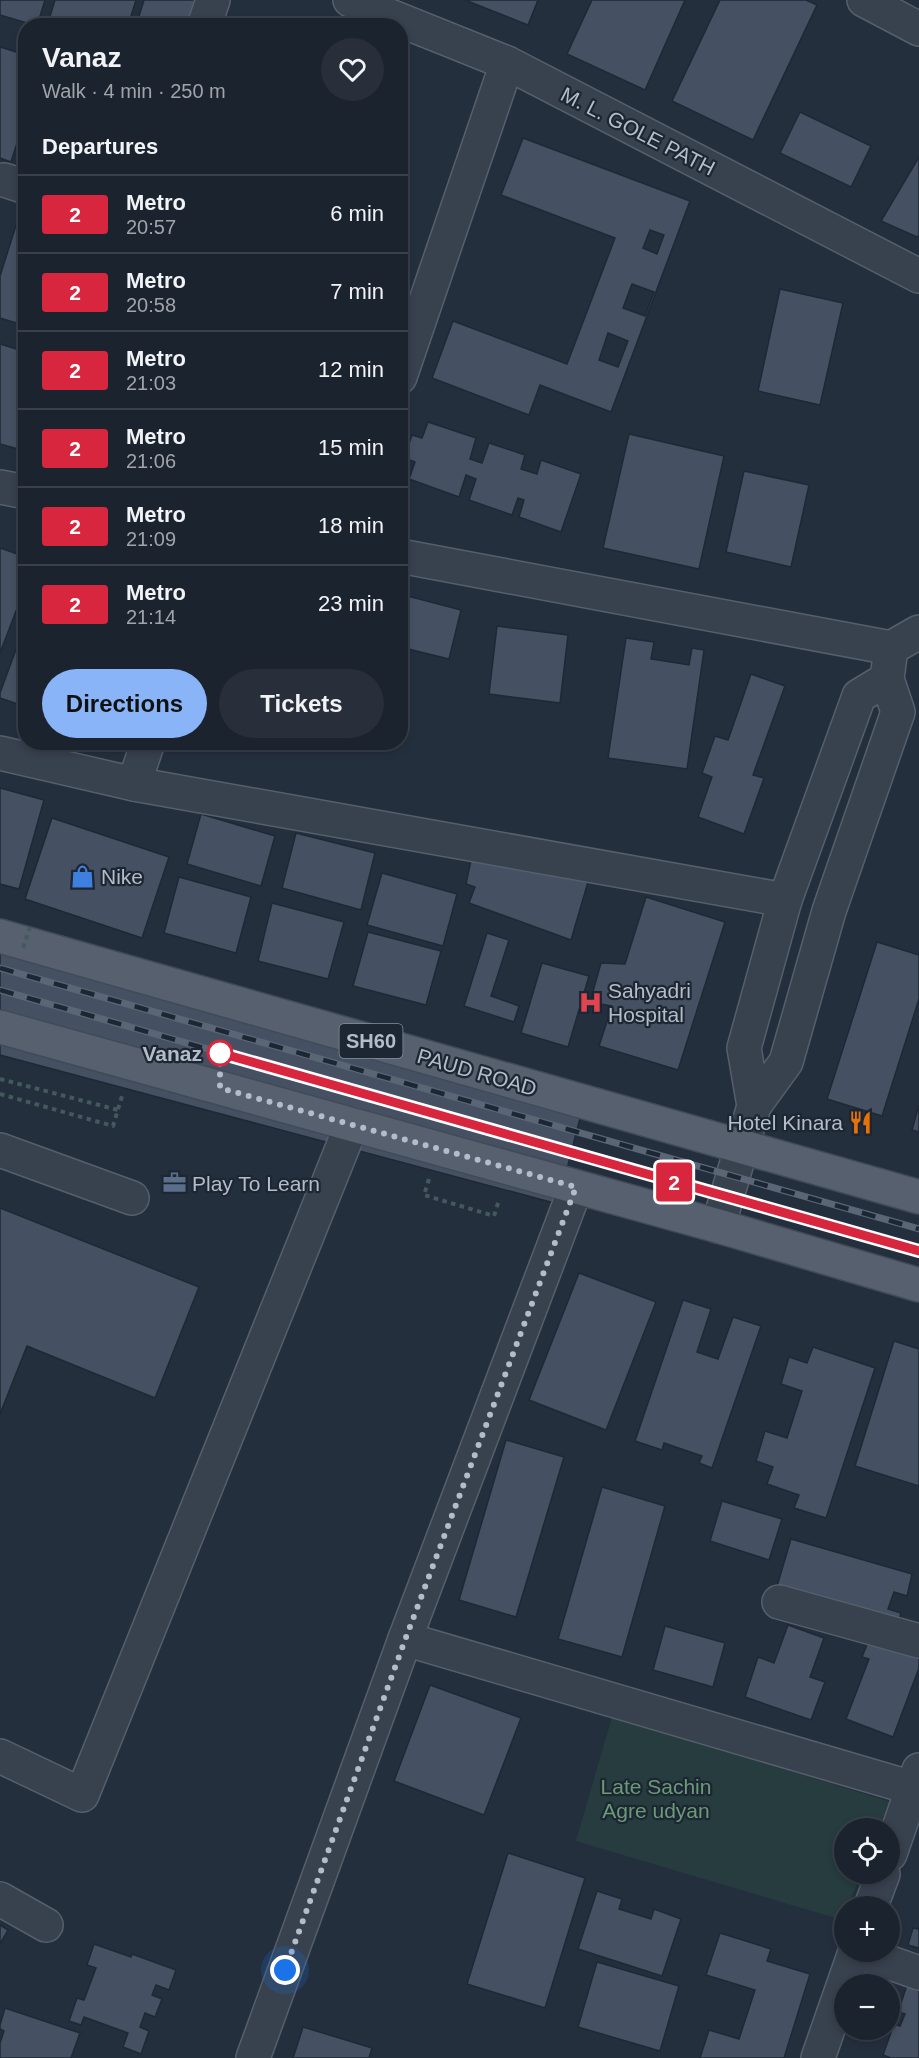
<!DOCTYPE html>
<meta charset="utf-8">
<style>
body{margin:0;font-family:Arial,sans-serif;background:#282f3a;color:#f1f3f6;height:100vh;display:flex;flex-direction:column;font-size:22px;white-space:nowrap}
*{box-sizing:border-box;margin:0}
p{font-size:20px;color:#a0a4aa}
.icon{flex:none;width:33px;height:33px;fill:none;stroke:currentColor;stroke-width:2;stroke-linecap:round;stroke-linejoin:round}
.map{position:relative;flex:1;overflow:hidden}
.side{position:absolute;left:18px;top:18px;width:390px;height:732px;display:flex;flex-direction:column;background:#1b232e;border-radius:24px;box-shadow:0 3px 9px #0003,0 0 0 2px #39404a}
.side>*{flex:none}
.badge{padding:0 12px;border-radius:4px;font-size:21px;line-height:39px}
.controls{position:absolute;left:834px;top:1818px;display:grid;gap:12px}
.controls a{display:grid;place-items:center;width:66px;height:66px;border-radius:50%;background:#1b232e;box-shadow:0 3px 9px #0003,0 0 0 2px #39404a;font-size:30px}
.you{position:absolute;width:30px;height:30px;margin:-15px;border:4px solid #fff;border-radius:50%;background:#1a73e8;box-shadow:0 0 0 9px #1a73e833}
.map>.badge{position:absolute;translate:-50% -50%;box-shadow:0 0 0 3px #fff}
h2{padding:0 24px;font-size:22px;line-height:54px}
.round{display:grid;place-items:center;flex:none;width:63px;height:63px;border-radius:32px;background:#282f3a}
.head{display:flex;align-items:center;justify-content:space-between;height:102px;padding:0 24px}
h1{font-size:28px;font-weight:700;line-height:45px}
.cta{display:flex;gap:12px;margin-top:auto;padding:12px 24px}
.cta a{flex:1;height:69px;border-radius:36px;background:#8ab4f8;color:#111;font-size:24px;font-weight:700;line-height:69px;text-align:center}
.cta a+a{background:#282f3a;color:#f1f3f6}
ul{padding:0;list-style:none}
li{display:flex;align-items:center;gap:18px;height:78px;padding:0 24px;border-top:2px solid #39404a}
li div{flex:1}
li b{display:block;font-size:22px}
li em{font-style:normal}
li .badge{min-width:66px;font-weight:700;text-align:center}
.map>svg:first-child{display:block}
.green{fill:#263c3f}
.building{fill:#455162;stroke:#1f2835;stroke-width:1.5;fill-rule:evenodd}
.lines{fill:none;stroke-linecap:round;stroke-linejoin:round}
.minor-casing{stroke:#565f6c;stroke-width:36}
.major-casing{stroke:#414a57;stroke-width:36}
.path{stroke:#44595c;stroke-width:4;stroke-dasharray:4.5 4.5;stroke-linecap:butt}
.minor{stroke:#38414e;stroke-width:33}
.major{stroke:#56606e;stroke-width:33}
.rail-casing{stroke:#5a6575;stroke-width:7}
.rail{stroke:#1d2633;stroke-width:4.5;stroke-dasharray:14;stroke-linecap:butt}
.path-bridge{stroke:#44595c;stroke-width:4;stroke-dasharray:4.5 4.5;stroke-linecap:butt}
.line-casing{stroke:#fff;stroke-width:14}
.line{stroke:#d7263d;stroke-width:9}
.walk{stroke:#b4bcc9;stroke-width:6;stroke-dasharray:0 10.8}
.stop-dot{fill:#fff;stroke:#d7263d;stroke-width:3}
.labels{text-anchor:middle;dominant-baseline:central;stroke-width:4.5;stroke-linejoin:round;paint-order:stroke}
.shield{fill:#1d2633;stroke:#878f9c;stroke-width:1.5}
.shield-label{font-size:20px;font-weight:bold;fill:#b4bcc9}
.street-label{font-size:21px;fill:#b4bcc9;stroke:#1d2633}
.poi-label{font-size:21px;fill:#b4bcc9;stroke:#1d2633;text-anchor:start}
.stop-label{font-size:21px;font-weight:bold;fill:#b4bcc9;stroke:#1d2633;text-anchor:end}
.park-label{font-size:21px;fill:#6b9a76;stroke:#1d2633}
</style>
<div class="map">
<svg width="919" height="2058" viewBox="0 0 919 2058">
<rect width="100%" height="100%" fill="#242f3e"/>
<path class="green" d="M612,1717L891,1802L880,1828H844V1874H861L848,1906H844L842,1920L576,1841Z"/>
<g class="building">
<path d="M0,0H45L37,26L0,15Z"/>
<path d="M55,0H136L128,26H47Z"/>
<path d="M144,0H195L187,26H136Z"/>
<path d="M465,0H538L528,25Z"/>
<path d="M592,0H685L645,90L567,54Z"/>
<path d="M720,0H806L817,5L753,140L672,101Z"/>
<path d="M0,47L26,55V115L11,162L0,158Z"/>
<path d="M800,112L871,146L851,187L780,153Z"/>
<path d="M523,138L690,201L611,412L540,385L529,415L432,378L453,321L567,364L615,238L501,195ZM650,230L664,235L657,254L643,248ZM632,284L654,292L645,316L623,308ZM608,333L628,341L618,367L599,360Z"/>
<path d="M919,157V235L917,237L881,221Z"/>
<path d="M18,219L26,221V326L0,318V276Z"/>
<path d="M780,289L843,303L820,405L758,391Z"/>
<path d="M0,344L26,352L25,451L0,444Z"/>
<path d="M428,422L476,438L470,459L482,463L489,443L525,455L521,469L537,474L541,460L581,474L561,532L519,517L524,500L518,498L512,515L469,500L476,479L466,475L459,497L409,479L415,462L404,458L412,435L422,438Z"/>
<path d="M629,434L724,456L699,569L603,548Z"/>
<path d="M744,471L809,485L791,567L726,552Z"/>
<path d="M0,548L26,557V585L0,653Z"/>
<path d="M400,594L461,610L449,659L400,647Z"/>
<path d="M26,622V707L0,698V693Z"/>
<path d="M497,626L568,635L560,703L489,694Z"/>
<path d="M626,638L654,642L651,659L689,665L692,648L704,650L687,769L608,758Z"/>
<path d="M751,674L785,686L753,775L764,778L744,834L698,817L712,777L702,773L715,736L728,740Z"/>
<path d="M0,788L44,800L19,889L0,884Z"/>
<path d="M201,814L275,836L261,886L187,864Z"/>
<path d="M52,818L169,857L142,938L25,899Z"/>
<path d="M296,833L375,853L361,910L282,888Z"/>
<path d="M471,860L588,882L571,940L469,903L475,887L466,884Z"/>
<path d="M382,873L457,894L443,946L367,925Z"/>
<path d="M179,877L251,897L236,953L164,933Z"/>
<path d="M646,897L725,922L678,1070L599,1046L612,1006L590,1002L601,963L625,964Z"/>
<path d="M272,903L344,922L328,979L258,961Z"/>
<path d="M368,932L441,951L426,1005L353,986Z"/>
<path d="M487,933L509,940L491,996L519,1006L514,1022L464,1006Z"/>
<path d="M0,942L585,1099L558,1204L0,1055Z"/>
<path d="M877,942L919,955V999L882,1116L827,1099Z"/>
<path d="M542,963L589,976L568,1047L521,1033Z"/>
<path d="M919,1105V1132L912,1130Z"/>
<path d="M0,1208L199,1287L155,1398L27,1346L0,1414Z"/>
<path d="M579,1273L656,1302L606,1430L529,1400Z"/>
<path d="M683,1300L711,1309L697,1352L718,1359L733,1317L761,1326L712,1468L699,1463L702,1456L664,1443L662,1450L635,1441Z"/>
<path d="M894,1341L919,1349V1486L855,1466Z"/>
<path d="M813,1347L875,1368L826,1518L794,1508L799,1495L767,1484L773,1467L756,1461L765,1431L787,1438L802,1391L781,1384L789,1357L807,1363Z"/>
<path d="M506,1440L564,1457L516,1617L459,1600Z"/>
<path d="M602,1487L665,1506L622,1657L558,1639Z"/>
<path d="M722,1501L782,1519L769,1560L710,1541Z"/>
<path d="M791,1539L912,1574L907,1596L894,1592L888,1609L901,1613L897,1628L775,1593Z"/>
<path d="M788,1625L824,1638L810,1677L825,1682L811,1720L745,1697L758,1657L774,1663Z"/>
<path d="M665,1626L725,1643L713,1687L653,1670Z"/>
<path d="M870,1637L919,1655V1668L893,1737L846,1719L869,1659L862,1657Z"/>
<path d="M430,1685L521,1718L484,1815L394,1781Z"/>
<path d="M508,1853L585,1878L545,2008L467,1984Z"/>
<path d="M597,1891L622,1899L619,1909L651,1919L654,1909L681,1919L662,1976L578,1949Z"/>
<path d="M0,1925L8,1930L0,1944Z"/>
<path d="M919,1927V1948L908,1945L913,1928L918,1929Z"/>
<path d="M720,1933L771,1949L767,1961L810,1974L784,2058H700L709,2030L739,2039L755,1990L706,1975Z"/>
<path d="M94,1944L131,1957L132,1954L176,1970L169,1990L156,1985L152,1995L162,1999L155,2017L145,2013L140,2027L149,2031L141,2054L123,2047L128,2033L84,2017L81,2025L69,2021L77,1998L84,2000L96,1968L87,1965Z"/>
<path d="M597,1962L679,1986L660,2051L578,2027Z"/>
<path d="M907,1985L919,1989V2058H891L883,2055L894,2024L900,2026L905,2014L898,2012Z"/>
<path d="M5,2008L80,2033L71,2058H0V2043L4,2031L0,2029V2025Z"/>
<path d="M303,2027L372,2048L369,2058H293Z"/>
</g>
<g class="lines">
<defs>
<g id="minor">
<path d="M350,0L507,63L919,276"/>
<path d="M864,0L919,29"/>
<path d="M204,26L213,0"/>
<path d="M4,180L26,187"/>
<path d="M400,377L507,63"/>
<path d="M0,487L26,492"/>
<path d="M400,556L891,648"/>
<path d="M0,753L134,784L785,900"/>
<path d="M134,784L148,742"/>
<path d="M754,1106L744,1048L785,900L859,696L887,679"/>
<path d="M0,1150L132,1198"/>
<path d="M718,1226L754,1106L786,1062L829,911L898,712L887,679L891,648L919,632"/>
<path d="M779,1602L919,1641"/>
<path d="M405,1639L919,1790"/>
<path d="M0,1756L82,1795L352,1124"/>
<path d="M890,1854L919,1770"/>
<path d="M0,1899L46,1925"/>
<path d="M871,1906L883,1874"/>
<path d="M860,1952L919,1973"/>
<path d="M253,2058L405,1639L576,1187"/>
<path d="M818,2058L855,1952"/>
</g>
<g id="major">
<path d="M0,936L919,1197"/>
<path d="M0,1027L718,1226L919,1285"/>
</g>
</defs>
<use href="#minor" class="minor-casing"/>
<use href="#major" class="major-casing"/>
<g class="path">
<path d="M0,1079L118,1110"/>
<path d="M0,1094L113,1126L122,1096"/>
<path d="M429,1179L424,1195L494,1216L499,1200"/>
</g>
<use href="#minor" class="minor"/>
<use href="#major" class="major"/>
<defs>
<g id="rail">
<path d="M0,968L919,1229"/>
<path d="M0,990L919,1251"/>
</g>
</defs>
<use href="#rail" class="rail-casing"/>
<use href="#rail" class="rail"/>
<path class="path-bridge" d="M23,948L30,927"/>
</g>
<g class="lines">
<defs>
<path id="line" d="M220,1053L919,1251"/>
</defs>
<use href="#line" class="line-casing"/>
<use href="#line" class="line"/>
<path class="walk" d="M220,1053V1088L576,1187L405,1640L285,1970"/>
</g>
<defs>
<symbol id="shop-bare" viewBox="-9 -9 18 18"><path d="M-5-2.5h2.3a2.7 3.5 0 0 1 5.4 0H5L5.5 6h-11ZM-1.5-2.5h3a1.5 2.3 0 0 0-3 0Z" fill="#3f7fe0" stroke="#1d2633" stroke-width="2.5" paint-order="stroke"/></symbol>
<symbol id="hospital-bare" viewBox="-9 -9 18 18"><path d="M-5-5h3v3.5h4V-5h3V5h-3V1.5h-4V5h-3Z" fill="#e0444e" stroke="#1d2633" stroke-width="2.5" paint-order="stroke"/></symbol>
<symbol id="restaurant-bare" viewBox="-9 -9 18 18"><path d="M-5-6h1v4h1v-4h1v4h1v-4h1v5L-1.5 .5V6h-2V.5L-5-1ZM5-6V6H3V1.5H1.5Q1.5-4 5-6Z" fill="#e8710a" stroke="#1d2633" stroke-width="2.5" paint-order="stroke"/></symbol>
<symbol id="office-bare" viewBox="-9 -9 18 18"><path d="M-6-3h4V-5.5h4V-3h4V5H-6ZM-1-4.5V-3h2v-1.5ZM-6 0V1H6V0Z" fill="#5c6f8a" stroke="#1d2633" stroke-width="2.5" paint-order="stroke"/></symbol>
</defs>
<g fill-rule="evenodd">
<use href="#shop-bare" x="66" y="860" width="33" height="33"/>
<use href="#hospital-bare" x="574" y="986" width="33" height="33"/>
<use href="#restaurant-bare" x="844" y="1106" width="33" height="33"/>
<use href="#office-bare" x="158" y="1166" width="33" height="33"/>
</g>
<circle class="stop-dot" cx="220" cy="1053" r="12"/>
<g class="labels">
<rect class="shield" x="339.5" y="1024" width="63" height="34" rx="4.5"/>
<g class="shield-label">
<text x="371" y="1041">SH60</text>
</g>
<g class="street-label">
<text transform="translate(638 131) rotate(27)">M. L. GOLE PATH</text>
<text transform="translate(477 1072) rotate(16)">PAUD ROAD</text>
</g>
<g class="poi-label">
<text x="101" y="876">Nike</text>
<text x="608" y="990">Sahyadri<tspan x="608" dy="24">Hospital</tspan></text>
<text x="843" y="1122" text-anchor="end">Hotel Kinara</text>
<text x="192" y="1183">Play To Learn</text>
</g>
<g class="stop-label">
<text x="202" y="1053">Vanaz</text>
</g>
<g class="park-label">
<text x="656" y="1786">Late Sachin<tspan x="656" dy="24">Agre udyan</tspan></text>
</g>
</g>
</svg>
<div class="controls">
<a><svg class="icon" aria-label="locate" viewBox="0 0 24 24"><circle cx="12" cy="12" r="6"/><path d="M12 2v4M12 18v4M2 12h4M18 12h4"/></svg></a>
<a>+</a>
<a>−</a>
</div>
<div class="you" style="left:285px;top:1970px"></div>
<b class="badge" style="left:674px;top:1182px;background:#d7263d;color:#fff">2</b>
<section class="side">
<div class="head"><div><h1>Vanaz</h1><p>Walk · 4 min · 250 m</p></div><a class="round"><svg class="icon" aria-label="heart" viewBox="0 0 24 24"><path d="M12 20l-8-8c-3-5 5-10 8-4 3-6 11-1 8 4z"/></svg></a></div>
<h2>Departures</h2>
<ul>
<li><span class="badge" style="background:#d7263d;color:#fff">2</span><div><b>Metro</b><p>20:57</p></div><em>6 min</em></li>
<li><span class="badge" style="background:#d7263d;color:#fff">2</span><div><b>Metro</b><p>20:58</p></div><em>7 min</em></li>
<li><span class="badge" style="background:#d7263d;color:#fff">2</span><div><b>Metro</b><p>21:03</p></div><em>12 min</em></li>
<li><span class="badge" style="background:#d7263d;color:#fff">2</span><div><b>Metro</b><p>21:06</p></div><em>15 min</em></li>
<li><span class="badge" style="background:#d7263d;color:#fff">2</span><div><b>Metro</b><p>21:09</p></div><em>18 min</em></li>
<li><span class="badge" style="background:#d7263d;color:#fff">2</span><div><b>Metro</b><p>21:14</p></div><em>23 min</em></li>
</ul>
<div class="cta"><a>Directions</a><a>Tickets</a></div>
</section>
</div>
